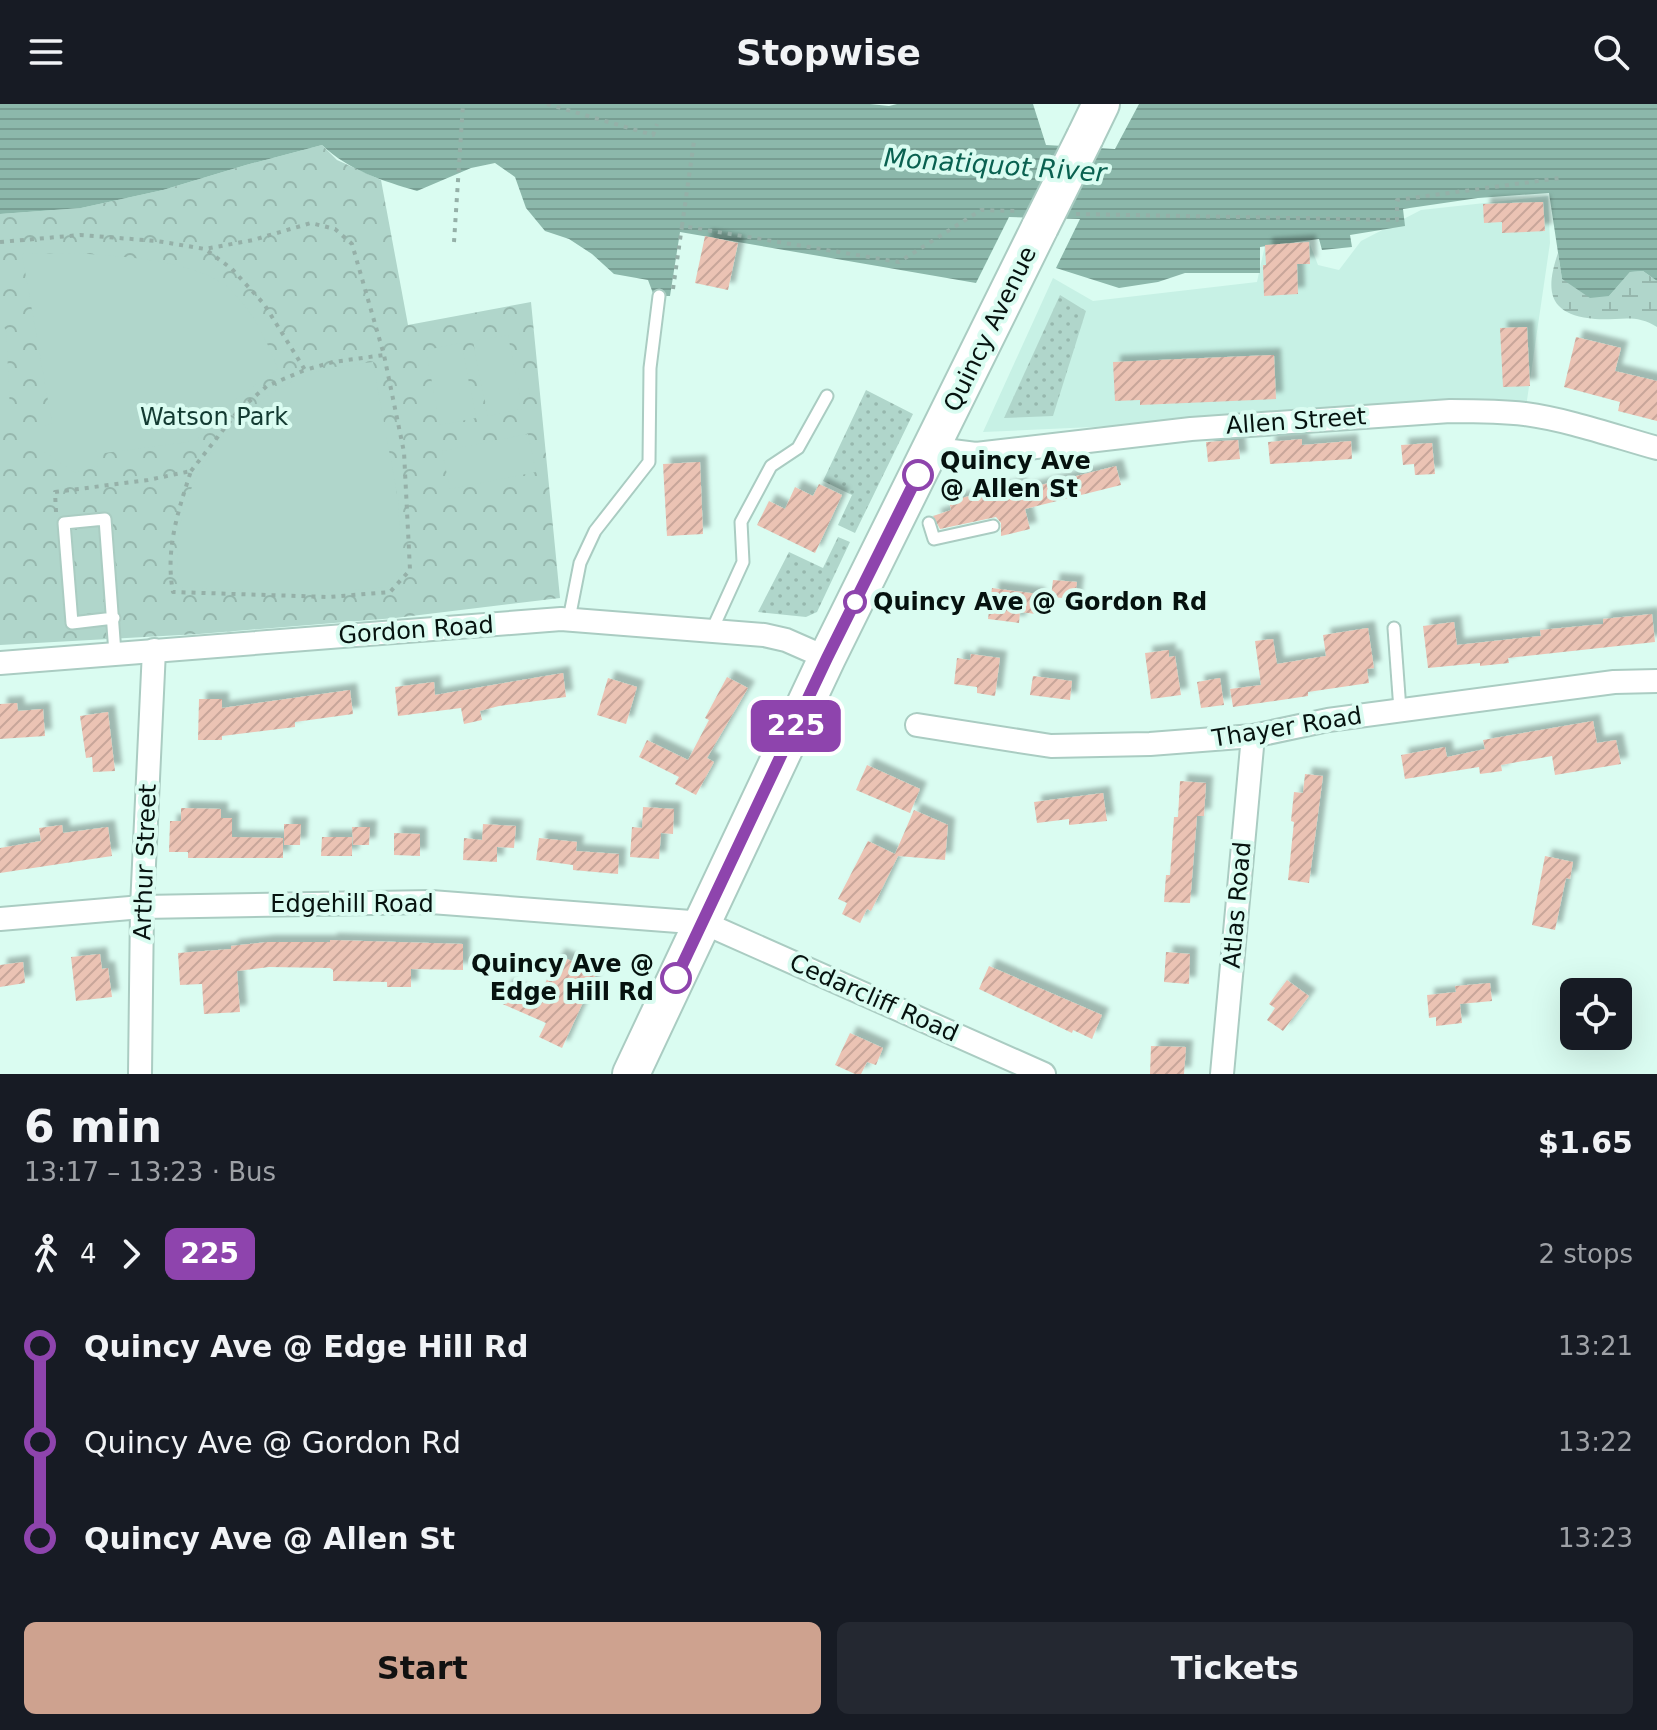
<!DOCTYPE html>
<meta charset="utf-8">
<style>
body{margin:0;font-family:"DejaVu Sans",sans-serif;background:#242831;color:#f1f3f6;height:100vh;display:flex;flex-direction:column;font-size:30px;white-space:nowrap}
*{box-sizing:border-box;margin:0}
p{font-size:26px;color:#9ea1a6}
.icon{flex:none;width:44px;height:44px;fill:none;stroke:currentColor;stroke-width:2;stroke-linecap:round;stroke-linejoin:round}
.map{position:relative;height:970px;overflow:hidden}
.details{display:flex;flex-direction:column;background:#171b24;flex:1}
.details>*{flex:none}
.badge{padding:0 16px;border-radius:12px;font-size:28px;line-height:52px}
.tools{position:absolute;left:1560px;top:874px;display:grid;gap:16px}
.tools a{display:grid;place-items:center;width:72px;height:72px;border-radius:12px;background:#171b24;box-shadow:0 8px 32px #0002;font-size:40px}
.map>.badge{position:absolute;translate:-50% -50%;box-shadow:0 0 0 4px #fff}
.legs{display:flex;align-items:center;gap:12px;height:88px;padding:0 24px;font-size:26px}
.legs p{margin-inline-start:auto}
.headline{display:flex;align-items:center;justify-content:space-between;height:136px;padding:0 24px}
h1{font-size:44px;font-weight:700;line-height:60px}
.action{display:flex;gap:16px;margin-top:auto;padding:16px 24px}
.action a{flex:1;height:92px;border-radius:12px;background:#cea28f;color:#111;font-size:32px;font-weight:700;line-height:92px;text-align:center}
.action a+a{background:#242831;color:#f1f3f6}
ul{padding:0 24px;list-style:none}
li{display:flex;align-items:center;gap:28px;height:96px;font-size:30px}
li i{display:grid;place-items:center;width:12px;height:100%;margin:0 10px;background:currentColor}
li i::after{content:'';width:20px;height:20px;margin:-10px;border:6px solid;border-radius:50%;background:#171b24}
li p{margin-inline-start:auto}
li:first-child i{background:linear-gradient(#0000 50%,currentColor 0)}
li:last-child i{background:linear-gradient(currentColor 50%,#0000 0)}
header{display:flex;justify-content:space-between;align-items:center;height:104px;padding:0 24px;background:#171b24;font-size:36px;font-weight:700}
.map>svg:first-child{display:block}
.built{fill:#c7f1e5}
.grass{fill:url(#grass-dots)}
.wetland{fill:url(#wetland-marsh)}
.park{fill:url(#park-crowns)}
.pitch{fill:#b0d6cb}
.water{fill:url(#water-rules)}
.building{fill:url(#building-hatch);filter:url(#shadow)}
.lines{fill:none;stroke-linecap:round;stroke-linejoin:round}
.service-casing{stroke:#aaccc2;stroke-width:15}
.minor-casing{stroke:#aaccc2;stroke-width:26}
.primary-casing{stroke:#aaccc2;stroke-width:40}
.path{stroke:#95b0a8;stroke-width:4;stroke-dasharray:4 6;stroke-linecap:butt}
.service{stroke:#fff;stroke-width:11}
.minor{stroke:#fff;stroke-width:22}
.primary{stroke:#fff;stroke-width:36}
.primary-bridge-casing{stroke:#aaccc2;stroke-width:40;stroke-linecap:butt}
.primary-bridge{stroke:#fff;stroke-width:36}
.line-1-casing{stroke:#fff;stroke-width:18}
.line-1{stroke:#8e44ad;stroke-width:12}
.stop-1-dot{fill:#fff;stroke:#8e44ad;stroke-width:4}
.labels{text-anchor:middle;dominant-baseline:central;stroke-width:8;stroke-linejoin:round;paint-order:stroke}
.street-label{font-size:24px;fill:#06120f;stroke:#dafcf1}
.park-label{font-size:24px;fill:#123a31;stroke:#dafcf1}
.stop-label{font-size:24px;font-weight:bold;fill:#06120f;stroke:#dafcf1;text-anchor:start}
.water-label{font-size:26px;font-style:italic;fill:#096150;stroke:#dafcf1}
</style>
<header><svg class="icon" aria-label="menu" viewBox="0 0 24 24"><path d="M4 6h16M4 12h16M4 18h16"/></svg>Stopwise<svg class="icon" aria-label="search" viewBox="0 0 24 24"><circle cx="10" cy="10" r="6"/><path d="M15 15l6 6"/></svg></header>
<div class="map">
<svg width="1657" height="970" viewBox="0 0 1657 970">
<defs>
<pattern id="grass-dots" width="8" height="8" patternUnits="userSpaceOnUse" patternTransform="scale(2)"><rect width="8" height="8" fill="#b0d6cb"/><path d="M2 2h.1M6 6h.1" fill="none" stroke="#96b7ad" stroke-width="1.8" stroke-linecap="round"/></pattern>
<pattern id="wetland-marsh" width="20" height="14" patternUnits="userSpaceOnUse" patternTransform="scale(2)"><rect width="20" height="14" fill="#b0d6cb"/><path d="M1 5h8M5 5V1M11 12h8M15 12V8" fill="none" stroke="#96b7ad"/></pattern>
<pattern id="park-crowns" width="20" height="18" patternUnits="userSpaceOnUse" patternTransform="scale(2)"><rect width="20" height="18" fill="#b0d6cb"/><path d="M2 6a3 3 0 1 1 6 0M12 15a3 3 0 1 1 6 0" fill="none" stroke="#96b7ad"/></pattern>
<pattern id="water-rules" width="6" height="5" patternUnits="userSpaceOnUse" patternTransform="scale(2)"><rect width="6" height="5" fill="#8cb8ab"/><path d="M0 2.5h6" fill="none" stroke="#779d92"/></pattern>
<pattern id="building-hatch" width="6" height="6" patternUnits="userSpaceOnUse" patternTransform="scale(2)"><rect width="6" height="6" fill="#ebc3b4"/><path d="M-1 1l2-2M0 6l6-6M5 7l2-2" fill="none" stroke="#c8a69a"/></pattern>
<filter id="shadow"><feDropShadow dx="7" dy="-7" stdDeviation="2" flood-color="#0004"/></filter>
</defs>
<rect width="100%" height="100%" fill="#dafcf1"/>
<path class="built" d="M1548,92L1550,139L1526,303L983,328L1053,174L1093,197L1257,178L1265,141L1309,138L1318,161L1339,166L1361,137L1421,106Z"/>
<g class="grass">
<path d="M1060,191L1086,207L1053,312L1004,314Z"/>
<path d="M866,286L913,310L855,429L838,421L852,391L823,377Z"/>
<path d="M838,433L850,438L817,508L806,513L758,508L789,448L823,464Z"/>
</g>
<path class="wetland" d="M1558,149L1562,175L1609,192L1630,168L1643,167L1657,177V223C1636,209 1618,217 1595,215C1548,211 1545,187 1558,149Z"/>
<path class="park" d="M322,41L337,56L381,76L408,221L531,198L560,494L395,514L199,530L0,541V110L81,104L163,86L246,61Z"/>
<g class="pitch">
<path d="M67,149C110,151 197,155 230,185C253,207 266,235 278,265L232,298L196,337L97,350L98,362L75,369L43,347V322L52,319L22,150Z"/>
<path d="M0,218L6,226L10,306L0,321Z"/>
<path d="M508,231L522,305L488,312L473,237Z"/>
<path d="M461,239L476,314L440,321L426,246Z"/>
<path d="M373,258L398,396L402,468L389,483L320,489L178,483C178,459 176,433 183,409C202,340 260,281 330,264C344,261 359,260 373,258Z"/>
<path d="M528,330L536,368L450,385L442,347Z"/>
</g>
<path class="water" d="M0,0H870L889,2L897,0H1033L1046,41L1115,45L1139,0H1657V177L1643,167L1630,168L1609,192L1590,194L1562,175L1549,89L1478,94L1403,105L1405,122L1350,131L1352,143L1322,146L1319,135L1260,143V169H1185L1158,178L1119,184L1056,164L1080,115L1009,113L976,179L680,128L670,192H654L648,176L614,170L592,150L569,135L545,127L526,104L515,73L495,59L471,64L417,87C383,77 348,66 322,41L246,61L163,86L81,104L0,110Z"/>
<g class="building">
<path d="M1543,98L1545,127L1502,129V118L1484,119L1483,100Z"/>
<path d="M705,132L738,139L728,186L695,179Z"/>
<path d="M1309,138L1310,160H1297L1298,190L1264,192L1263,161H1266L1265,141Z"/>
<path d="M1527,223L1530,282L1503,283L1500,224Z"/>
<path d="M1576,233L1621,244L1615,267L1657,277V317L1618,307L1620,298L1564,283Z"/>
<path d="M1274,251L1276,295L1140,301V296L1115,297L1113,258Z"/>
<path d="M1302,335V341L1351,337L1352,355L1270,360L1268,338Z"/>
<path d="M1238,336L1240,355L1208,358L1206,338Z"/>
<path d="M1432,339L1435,370L1415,371L1414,360L1403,361L1401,341Z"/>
<path d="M700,358L703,430L667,432L663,360Z"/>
<path d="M1116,362L1121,381L1025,405L1030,425L1001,432V419L996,413L940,425L933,412L951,406L949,397L1019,380L1021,386Z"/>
<path d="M819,380L842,391L815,449L757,421L769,397L785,405L795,383L813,392Z"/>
<path d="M1053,476L1077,478L1075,495L1051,493Z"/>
<path d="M992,484L1038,490L1036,510L1020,508L1019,519L988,515Z"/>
<path d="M1652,510L1655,538L1508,554L1509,559L1480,562V559L1428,564L1423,522L1454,518L1457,541L1541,532L1540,526L1603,520V515Z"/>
<path d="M1368,524L1374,564L1367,565L1369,579L1308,588V592L1233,603L1230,585L1261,581L1255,537L1273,535L1277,560L1326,552L1323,531Z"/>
<path d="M1169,546V553L1175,552L1181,591L1151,595L1145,549Z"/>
<path d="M971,550L1000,554L995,592L977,589V583L954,580L957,554L970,556Z"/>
<path d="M563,569L566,593L499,602L480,607L482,616L464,620L461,604L398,612L395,583L434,578L435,591Z"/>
<path d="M1033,572L1072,577L1070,596L1030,591Z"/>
<path d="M727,573L748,584L707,654L714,658L696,691L675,680L679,673L639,653L647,636L688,656L709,616L705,614Z"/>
<path d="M608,574L637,583L626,620L597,611Z"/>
<path d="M1220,574L1224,601L1201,604L1197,578Z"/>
<path d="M350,586L353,610L295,618V623L222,632V636H198L199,595H222V604Z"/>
<path d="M17,599L18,607L43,605L45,632L0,635V600Z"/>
<path d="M108,608L115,667L93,668L92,653L86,654L80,612Z"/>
<path d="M1593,617L1597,639L1616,636L1621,660L1555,671L1552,652L1501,661L1502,667L1480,670L1479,663L1405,675L1401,651L1445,643L1447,653L1485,645L1483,636Z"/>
<path d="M867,661L920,685L910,709L856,686Z"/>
<path d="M1305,670L1323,672L1309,779L1288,776L1294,718L1291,717L1294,688L1303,689Z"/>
<path d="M1180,677L1206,679L1204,712H1197L1190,799L1164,798L1166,771H1170L1174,713H1178Z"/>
<path d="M1103,689L1107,717L1069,721V715L1037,719L1034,698Z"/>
<path d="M643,703L674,705L673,730L661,729L659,755L630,753L632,723L642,724Z"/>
<path d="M181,704L221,705V714H232V733L283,734V754H188V748H169L170,717H181Z"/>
<path d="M914,706L948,721L945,756L898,752L871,807L867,805L860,819L842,810L847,799L838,795L868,737L895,750Z"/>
<path d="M284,720H301L300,741H284Z"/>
<path d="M483,720L516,722L514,744L497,743V758L463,756L464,734L482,736Z"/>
<path d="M62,721L63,729L108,723L112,752L0,769V744L41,737L39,724Z"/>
<path d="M352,723H370L369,741H353Z"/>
<path d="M394,729L420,730V752L394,751Z"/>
<path d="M322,733H352V752H321Z"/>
<path d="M539,734L577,738L576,747L619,750L618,770L573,766V761L536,756Z"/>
<path d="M1545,752L1573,758L1570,775L1566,774L1555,826L1532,821Z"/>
<path d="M330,836L463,840V866L411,865V883H387V878L333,877V866L330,864L269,863L237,867L240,908L204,910L202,880L180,881L178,849L231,845V842L268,838H330Z"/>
<path d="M1166,848L1190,850L1189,880L1164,878Z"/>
<path d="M100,850L102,865L108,864L112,893L76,897L71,853Z"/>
<path d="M558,851L597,868L562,944L539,933L546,919L498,898L506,881L538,895Z"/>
<path d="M23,858L25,879L0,883V861Z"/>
<path d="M989,862L1102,911L1092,935L1073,926L1072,929L979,885Z"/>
<path d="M1287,876L1309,892L1283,927L1267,916L1275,904L1269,900Z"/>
<path d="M1490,879L1492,897L1460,900L1462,919L1436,922V913L1429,914L1427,891L1456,888L1455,882Z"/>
<path d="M850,929L883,944L876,961L867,958L861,970H855L835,961Z"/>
<path d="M1151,942L1186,943L1184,970H1150Z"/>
</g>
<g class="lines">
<defs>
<g id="service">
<path d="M929,419L934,435L993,422"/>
<path d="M114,514L72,519L64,419L105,415L115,549"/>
<path d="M569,515L580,459L595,427L649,358L650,264L659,192"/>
<path d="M1394,524L1400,606"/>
<path d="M712,526L743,458L741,418L771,362L798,344L827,292"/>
</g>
<g id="minor">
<path d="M934,340L952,347L976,350L1191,325L1450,307C1475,307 1500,307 1525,310C1569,316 1614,332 1657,344"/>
<path d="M0,559L561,515L764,531L786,536L827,554"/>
<path d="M917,621L1051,642L1150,640L1253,632L1328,616L1614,578L1657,577"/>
<path d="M0,815L142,803L431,798L704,819L1044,970"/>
<path d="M140,970L142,803L154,546"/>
<path d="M1222,970L1253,632"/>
</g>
<g id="primary">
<path d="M1085,33L1101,0"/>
<path d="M631,970L827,554L1040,123"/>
</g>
</defs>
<use href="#service" class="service-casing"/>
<use href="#minor" class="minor-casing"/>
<use href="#primary" class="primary-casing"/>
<g class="path">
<path d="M547,0L653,31L657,20"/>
<path d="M1076,110L1397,116V96L1560,74"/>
<path d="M682,122L694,37"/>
<path d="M0,138L80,131L157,137L205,145L253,136L311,119L335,125L352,140L384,251L333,258L305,266L264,200L232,165L205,145"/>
<path d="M454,138L463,0"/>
<path d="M673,185L682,122L899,158L981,106L1015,107"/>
<path d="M191,367L238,307L267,282L305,266"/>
<path d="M56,408L55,388L148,376L191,367C178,407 165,446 173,488L329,493L390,488L410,466L404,348L384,251"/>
</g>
<use href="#service" class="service"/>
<use href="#minor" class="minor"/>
<use href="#primary" class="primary"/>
<defs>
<path id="primary-bridge" d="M1040,123L1085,33"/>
</defs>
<use href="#primary-bridge" class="primary-bridge-casing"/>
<use href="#primary-bridge" class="primary-bridge"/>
</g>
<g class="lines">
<defs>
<path id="line-1" d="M676,874L827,554L918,371"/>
</defs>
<use href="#line-1" class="line-1-casing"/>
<use href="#line-1" class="line-1"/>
</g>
<g class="stop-1-dot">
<circle cx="918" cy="371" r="14"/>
<circle cx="855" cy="498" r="10"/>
<circle cx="676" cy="874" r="14"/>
</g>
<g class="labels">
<g class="street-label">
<text transform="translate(990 225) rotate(-64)">Quincy Avenue</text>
<text transform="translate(1296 317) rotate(-4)">Allen Street</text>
<text transform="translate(416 526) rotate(-4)">Gordon Road</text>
<text transform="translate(1287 623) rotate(-9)">Thayer Road</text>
<text transform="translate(145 758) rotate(-88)">Arthur Street</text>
<text x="352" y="800">Edgehill Road</text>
<text transform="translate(1237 801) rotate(-85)">Atlas Road</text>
<text transform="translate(874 894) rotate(24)">Cedarcliff Road</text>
</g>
<g class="park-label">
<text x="214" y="313">Watson Park</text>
</g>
<g class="stop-label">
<text x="940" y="357">Quincy Ave<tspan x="940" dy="28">@ Allen St</tspan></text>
<text x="873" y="498">Quincy Ave @ Gordon Rd</text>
<text x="654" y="860" text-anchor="end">Quincy Ave @<tspan x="654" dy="28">Edge Hill Rd</tspan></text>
</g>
<g class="water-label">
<text transform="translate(995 61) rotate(4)">Monatiquot River</text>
</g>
</g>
</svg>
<div class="tools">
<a><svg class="icon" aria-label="locate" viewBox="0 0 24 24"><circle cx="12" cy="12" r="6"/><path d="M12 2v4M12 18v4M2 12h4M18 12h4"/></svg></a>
</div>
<b class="badge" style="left:796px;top:622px;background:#8e44ad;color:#fff">225</b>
</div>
<section class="details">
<div class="headline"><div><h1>6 min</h1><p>13:17 – 13:23 · Bus</p></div><b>$1.65</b></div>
<div class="legs"><svg class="icon" aria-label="walk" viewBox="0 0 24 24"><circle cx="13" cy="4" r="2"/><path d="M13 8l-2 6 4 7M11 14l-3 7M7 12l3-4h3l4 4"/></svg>4<svg class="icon" aria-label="forward" viewBox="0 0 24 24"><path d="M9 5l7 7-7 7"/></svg><b class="badge" style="background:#8e44ad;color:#fff">225</b><p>2 stops</p></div>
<ul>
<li><i style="color:#8e44ad"></i><b>Quincy Ave @ Edge Hill Rd</b><p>13:21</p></li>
<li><i style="color:#8e44ad"></i><span>Quincy Ave @ Gordon Rd</span><p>13:22</p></li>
<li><i style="color:#8e44ad"></i><b>Quincy Ave @ Allen St</b><p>13:23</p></li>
</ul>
<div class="action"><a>Start</a><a>Tickets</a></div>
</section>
